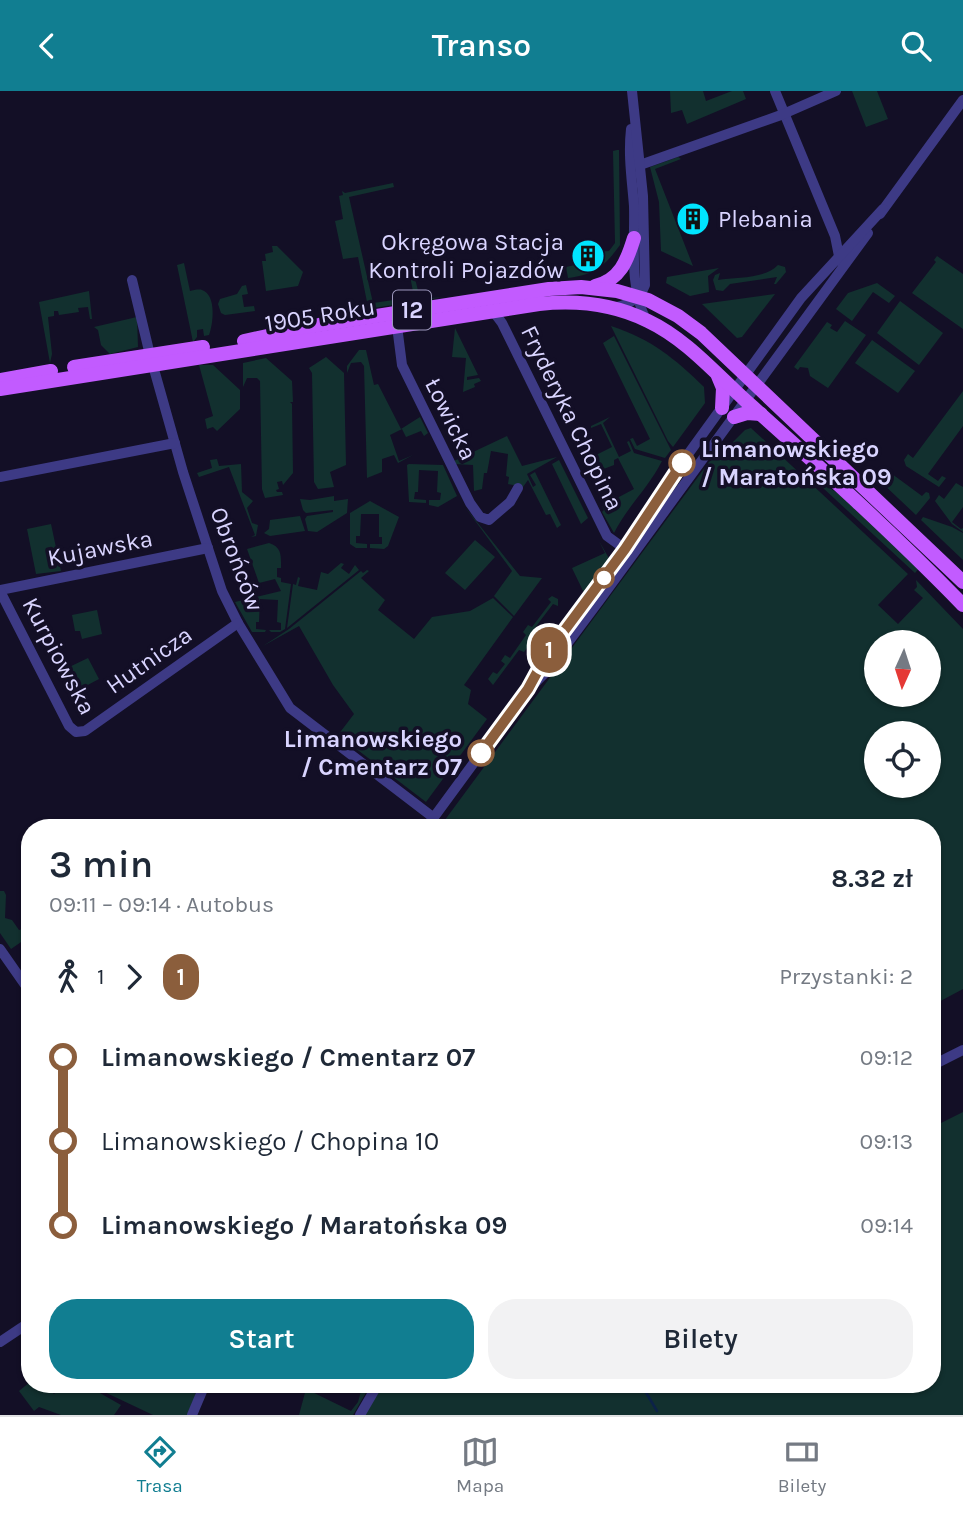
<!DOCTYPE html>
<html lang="pl">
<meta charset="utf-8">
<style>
body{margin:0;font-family:Karla,sans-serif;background:#f2f2f3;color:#1f2937;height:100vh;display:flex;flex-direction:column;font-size:26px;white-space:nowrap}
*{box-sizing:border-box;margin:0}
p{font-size:23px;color:#747a83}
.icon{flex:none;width:38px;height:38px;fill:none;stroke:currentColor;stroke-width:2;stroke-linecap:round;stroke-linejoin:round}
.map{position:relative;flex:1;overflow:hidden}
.side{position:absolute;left:21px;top:728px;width:920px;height:574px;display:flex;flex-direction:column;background:#fff;border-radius:28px;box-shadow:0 2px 5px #0004}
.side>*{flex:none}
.badge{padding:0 14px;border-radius:23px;font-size:24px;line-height:46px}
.needle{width:46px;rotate:183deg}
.fabs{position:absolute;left:864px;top:539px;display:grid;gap:14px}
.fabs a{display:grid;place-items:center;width:77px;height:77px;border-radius:50%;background:#fff;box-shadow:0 2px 5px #0004;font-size:35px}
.map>.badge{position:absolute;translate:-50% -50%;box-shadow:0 0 0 4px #fff}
.legs{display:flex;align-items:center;gap:10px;height:77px;padding:0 28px;font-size:23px}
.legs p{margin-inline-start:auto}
.overview{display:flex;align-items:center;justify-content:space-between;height:119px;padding:0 28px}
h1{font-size:38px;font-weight:600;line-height:52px}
.action{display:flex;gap:14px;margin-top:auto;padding:14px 28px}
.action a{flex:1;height:80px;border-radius:28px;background:#117e91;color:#fff;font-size:28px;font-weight:600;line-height:80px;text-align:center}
.action a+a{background:#f2f2f3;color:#1f2937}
ul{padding:0 28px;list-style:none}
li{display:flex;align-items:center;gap:24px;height:84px;font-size:26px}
li i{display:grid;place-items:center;width:10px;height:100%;margin:0 9px;background:currentColor}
li i::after{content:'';width:18px;height:18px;margin:-9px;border:5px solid;border-radius:50%;background:#fff}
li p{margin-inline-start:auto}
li:first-child i{background:linear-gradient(#0000 50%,currentColor 0)}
li:last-child i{background:linear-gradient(currentColor 50%,#0000 0)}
header{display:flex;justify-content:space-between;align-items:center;height:91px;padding:0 28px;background:#117e91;color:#fff;font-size:32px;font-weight:600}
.menu{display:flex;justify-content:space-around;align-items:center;height:98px;border-top:2px solid #e0e1e3;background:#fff;font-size:19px;color:#747a83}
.menu a{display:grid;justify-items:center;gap:4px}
.menu .current{color:#117e91}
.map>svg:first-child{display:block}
.green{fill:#12302f;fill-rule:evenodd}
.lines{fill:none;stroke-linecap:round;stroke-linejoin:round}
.stream{stroke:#0c2248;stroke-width:2.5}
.minor{stroke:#3d3a85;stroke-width:10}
.major{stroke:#c25bff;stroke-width:14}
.line-1-casing{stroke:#fff;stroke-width:16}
.line-1{stroke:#8b5e3c;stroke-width:10}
.stop-1-dot{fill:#fff;stroke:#8b5e3c;stroke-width:3.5}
.labels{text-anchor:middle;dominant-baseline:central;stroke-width:7;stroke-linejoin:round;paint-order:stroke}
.shield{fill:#130f26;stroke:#9e99be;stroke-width:2}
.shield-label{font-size:23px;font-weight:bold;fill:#d9d4ff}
.poi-label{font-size:24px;fill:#d9d4ff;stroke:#130f26;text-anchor:start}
.street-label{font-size:24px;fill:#d9d4ff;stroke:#130f26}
.stop-label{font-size:24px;font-weight:bold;fill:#d9d4ff;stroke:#130f26;text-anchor:start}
</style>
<header><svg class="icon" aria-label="back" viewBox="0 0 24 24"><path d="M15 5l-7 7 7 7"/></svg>Transo<svg class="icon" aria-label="search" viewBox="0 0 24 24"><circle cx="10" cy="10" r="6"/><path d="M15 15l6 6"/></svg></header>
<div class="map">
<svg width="963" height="1324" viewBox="0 0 963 1324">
<rect width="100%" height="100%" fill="#130f26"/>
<g class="green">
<path d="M703,0L706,10L732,0H743L746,8L687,33L682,19L671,22L670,0Z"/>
<path d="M852,0H877L888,28L866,36Z"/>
<path d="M617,59H619L620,154C605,175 594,184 568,187L566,176L597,169L596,161L609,160L615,152L613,60Z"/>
<path d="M678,66L681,68L655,78L693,175L661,160L659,111L650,76Z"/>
<path d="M393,92L394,96L349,106L373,212L414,206L408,174L411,171L420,208L444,206L341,222L368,216L358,166L343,168L335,130L343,128L339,105L343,104L342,100L345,102Z"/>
<path d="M272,155H277L303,181L298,195L266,200L262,170H266L265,163L273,161Z"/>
<path d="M937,165L963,183V238L912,202L936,171L934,169Z"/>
<path d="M184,172L190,200C193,199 200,198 202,199C217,204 213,234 209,244L204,245L203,238L197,239V246L193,251L177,174Z"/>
<path d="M778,174L785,176L786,181L776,193H774L777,186L730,193L723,200L716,199L713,189L715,184L720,182L718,189C736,186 765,188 778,174Z"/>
<path d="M719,177L708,185L709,201L690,205L666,192L667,186Z"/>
<path d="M877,192L895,205L889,212L873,201L852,230L836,218L848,202Z"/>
<path d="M246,194L248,203L242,204L244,216L254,215L255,220L225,224L221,222L218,213L220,208L237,203L242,195Z"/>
<path d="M89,200L92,228H90L88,216L78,217L79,221L59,224L58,220H54V225L48,226L52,263L50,272L39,211Z"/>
<path d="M775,203L742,246L737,247L702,213Z"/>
<path d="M900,210L943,242L919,274L877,242Z"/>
<path d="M137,226L138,256L110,263L101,254L98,239L94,236Z"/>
<path d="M845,230L866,244L828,297L810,285L808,277L800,276L798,279L794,276L827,231L832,234L830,237L837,241Z"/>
<path d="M611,235C651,248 674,267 704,296L705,312L673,356L668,350Z"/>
<path d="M455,237L478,284L467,286V289L479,287L481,290L474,293L475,296L463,301L466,267L452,266Z"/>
<path d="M614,245L671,359L665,367L635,358L630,348L633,347L637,355L650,348L603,252Z"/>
<path d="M872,249L915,280L898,302L855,272Z"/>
<path d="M359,259H366L374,294L378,293L401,338L420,326L428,342L424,345L421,340L406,346L402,338L390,344L399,370L413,364L398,372L394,364L382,368V381L367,387L364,275L361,271L351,272L347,282V275Z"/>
<path d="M326,266L344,282L346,374L330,381L334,396L318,398L314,391L312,282L309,277Z"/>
<path d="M266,267L292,290L293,311H290L292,313L293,382L283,394L282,390L277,391L279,398L276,399L277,401H282L283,404L265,407L262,398L260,290L257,287H247L243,296V272Z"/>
<path d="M199,274H213L240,299V318L217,340L213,336L207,338L205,328L213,325Z"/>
<path d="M963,300V335L928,383L938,390L942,385L946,387L939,396L906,375L904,369L908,363L913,367Z"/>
<path d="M610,326L603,332L619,366L631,360L627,351L629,350L634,362L662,370C649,396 627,416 614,442L602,421L604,419L602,415L634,398L618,367L614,369V374L601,379L597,370L588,374L586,369L612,356L601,333L591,337V335Z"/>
<path d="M751,337L752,338L774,358L727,357L745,339Z"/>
<path d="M507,345L522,375L557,366L527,383L533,396L536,394L530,384L535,381L561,434L557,437L550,423L546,424L528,389L523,396L508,393L509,386L506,385L508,363L491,360L487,382H484L482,398L474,400L473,374L455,373L454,370Z"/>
<path d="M725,359L777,361L908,483L878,514L898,533L923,507L914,499L917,496L916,489L963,538V898L933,914V737H439L709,371ZM877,551H929V604H877ZM877,642H929V695H877Z"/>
<path d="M217,368L219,375L241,373L242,401L253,410L247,417L252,432L258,434L256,445L251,446L255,444L229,376L199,386L197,382L212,377L210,369Z"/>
<path d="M559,369L588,427L581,433L552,373Z"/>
<path d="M409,373L443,374L457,405L438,416L429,414V409H440L441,402L437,401L438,380L419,379L418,401H415L414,408L426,409V412L409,411L407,374Z"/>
<path d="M888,380L922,405L926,401L929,402L930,407L916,424L881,391Z"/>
<path d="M822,392L842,405L919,477L915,482L822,396Z"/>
<path d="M956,392L963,396V416L952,431L961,438L963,437V441L952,433L935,410L939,404L944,408Z"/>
<path d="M334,405V410L348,408L347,422L317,441L308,440L305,428L307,425L333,421V419L306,422L303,419L300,408L310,409Z"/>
<path d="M370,410L399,426L388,455L384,458L370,457V453H382V446H379V423H361L360,445H356V452L367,453V457H356L350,453V422Z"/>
<path d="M465,416L520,485L542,487L514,525L494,505L512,480Z"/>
<path d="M300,425L305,440L270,445L264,442L269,438L270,429Z"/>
<path d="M923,426L952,436L963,442V469L921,429Z"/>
<path d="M51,433L61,480L36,483L27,438Z"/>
<path d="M475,449L495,466L465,499L445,482Z"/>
<path d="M599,450L610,469L585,504L572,477L605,462Z"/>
<path d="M269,452C282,456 281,465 281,477H277V486L281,487V491L291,493L285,538L280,541H271L269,539H281V532L277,531L278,509L260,508L259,531H256V538L266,539L265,541H252L235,511L281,500L275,488L259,492L247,458Z"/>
<path d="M341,472L344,473L341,477L349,483L355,474L359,479L287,537L293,493L296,494L298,486L300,487L298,495L317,499L321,481L328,483Z"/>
<path d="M367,479L369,480L361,487L385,509L378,519L414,548L432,526L470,520L493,507L513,526L464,594L471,599L468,613L487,628L426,711L338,644L354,623L333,594L299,535L263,555L289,538L361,480L363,482Z"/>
<path d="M552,505L558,508V515L553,513L534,538L538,542L524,561L519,559L493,594L488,588L493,581L497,583L505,573L501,570L505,564L510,567L526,544L523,541L528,534L532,536L551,511L548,508Z"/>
<path d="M97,519L102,543L82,548L80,540H75L72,524Z"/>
<path d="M88,567L99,588L82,597L74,581L65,585L63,579Z"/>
<path d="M0,800H4L6,804L5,827L12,829L19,839L30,836V853L24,849L11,858L0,842Z"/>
<path d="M963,1021V1324H364L382,1293H933V1036Z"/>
<path d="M30,1291V1293H44L54,1303L65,1293H84L121,1314L114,1324H61L39,1316L34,1320L19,1300Z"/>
<path d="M98,1293H179L196,1303L187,1324H153L96,1297Z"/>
<path d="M363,1293H371L353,1324H299L306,1298L351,1320L358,1311Z"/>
</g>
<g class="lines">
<path class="stream" d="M641,1293L657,1320"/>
<g class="minor">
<path d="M775,0L835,145L840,170"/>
<path d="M631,38C628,65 632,89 634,115C635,153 629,195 646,229"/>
<path d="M640,74L781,24L836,0"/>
<path d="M880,123L963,9"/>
<path d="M132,189L150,264L183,381L222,500L238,532L290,617L434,727"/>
<path d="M612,217C626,215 640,208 645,194L643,105L632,0"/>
<path d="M490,221L496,224L502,232L607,445L629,461"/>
<path d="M397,235L402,274L470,412L480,426L489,429L510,411L518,397"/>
<path d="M0,386L175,352"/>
<path d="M0,499L208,457"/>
<path d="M0,500L69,635L76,641L85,640L238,532"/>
<path d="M534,593L546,581L599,510L868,142"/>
<path d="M426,737L528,598L547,563L625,458L673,384L801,207L883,118"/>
<path d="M0,858L30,901"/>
<path d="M933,974L963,959"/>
<path d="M0,1251L30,1231"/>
<path d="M192,1324L203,1298"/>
<path d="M360,1324L378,1293"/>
</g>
<g class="major">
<path d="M595,195C620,189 627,170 634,147"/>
<path d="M244,250L319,234L549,198L581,196L617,200L648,209L678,225L701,242L963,491"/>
<path d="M74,276L203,256"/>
<path d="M718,285L723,297L722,317"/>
<path d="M0,289L51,280"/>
<path d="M0,298L539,213C576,209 614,213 648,230C686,248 715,282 746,310C820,376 894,443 963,514"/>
<path d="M734,326L747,322L761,323"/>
</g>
</g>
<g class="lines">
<defs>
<path id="line-1" d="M481,662L528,598L547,563L625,458L682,372"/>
</defs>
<use href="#line-1" class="line-1-casing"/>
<use href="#line-1" class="line-1"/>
</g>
<defs>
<symbol id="building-disc" viewBox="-11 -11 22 22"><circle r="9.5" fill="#00e5ff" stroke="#130f26"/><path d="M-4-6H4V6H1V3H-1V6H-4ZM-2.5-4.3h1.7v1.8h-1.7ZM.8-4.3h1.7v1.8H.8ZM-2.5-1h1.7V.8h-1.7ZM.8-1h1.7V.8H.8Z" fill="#111"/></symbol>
</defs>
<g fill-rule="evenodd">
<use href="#building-disc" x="674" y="109" width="38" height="38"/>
<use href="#building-disc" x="569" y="146" width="38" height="38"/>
</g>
<g class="stop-1-dot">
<circle cx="682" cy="372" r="12"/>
<circle cx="604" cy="487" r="9"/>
<circle cx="481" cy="662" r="12"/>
</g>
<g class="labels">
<rect class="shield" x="393" y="199.5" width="38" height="39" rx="5"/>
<g class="shield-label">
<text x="412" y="219">12</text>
</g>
<g class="poi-label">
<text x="718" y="128">Plebania</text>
<text x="564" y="151" text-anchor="end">Okręgowa Stacja<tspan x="564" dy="28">Kontroli Pojazdów</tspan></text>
</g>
<g class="street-label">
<text transform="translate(320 224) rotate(-9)">1905 Roku</text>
<text transform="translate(572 327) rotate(64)">Fryderyka Chopina</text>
<text transform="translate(451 328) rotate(64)">Łowicka</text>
<text transform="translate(100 457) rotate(-11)">Kujawska</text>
<text transform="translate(237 468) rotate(69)">Obrońców</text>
<text transform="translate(59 565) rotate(62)">Kurpiowska</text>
<text transform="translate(149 569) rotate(-35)">Hutnicza</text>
</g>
<g class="stop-label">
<text x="701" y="358">Limanowskiego<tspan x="701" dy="28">/ Maratońska 09</tspan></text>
<text x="462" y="648" text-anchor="end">Limanowskiego<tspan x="462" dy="28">/ Cmentarz 07</tspan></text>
</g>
</g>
</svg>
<div class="fabs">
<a><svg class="needle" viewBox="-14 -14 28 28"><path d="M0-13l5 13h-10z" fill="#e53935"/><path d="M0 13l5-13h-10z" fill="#747a83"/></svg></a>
<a><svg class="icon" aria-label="locate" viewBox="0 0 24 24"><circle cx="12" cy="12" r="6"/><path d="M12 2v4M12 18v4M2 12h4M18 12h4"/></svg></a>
</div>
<b class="badge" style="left:549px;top:559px;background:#8b5e3c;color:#fff">1</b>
<section class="side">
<div class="overview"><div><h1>3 min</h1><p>09:11 – 09:14 · Autobus</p></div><b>8.32 zł</b></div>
<div class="legs"><svg class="icon" aria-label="walk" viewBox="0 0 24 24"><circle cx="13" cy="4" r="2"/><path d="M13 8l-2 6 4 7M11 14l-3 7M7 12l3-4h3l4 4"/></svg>1<svg class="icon" aria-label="forward" viewBox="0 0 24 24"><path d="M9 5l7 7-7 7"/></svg><b class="badge" style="background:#8b5e3c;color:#fff">1</b><p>Przystanki: 2</p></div>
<ul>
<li><i style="color:#8b5e3c"></i><b>Limanowskiego / Cmentarz 07</b><p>09:12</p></li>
<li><i style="color:#8b5e3c"></i><span>Limanowskiego / Chopina 10</span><p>09:13</p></li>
<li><i style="color:#8b5e3c"></i><b>Limanowskiego / Maratońska 09</b><p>09:14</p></li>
</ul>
<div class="action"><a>Start</a><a>Bilety</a></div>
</section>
</div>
<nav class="menu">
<a class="current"><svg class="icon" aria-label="directions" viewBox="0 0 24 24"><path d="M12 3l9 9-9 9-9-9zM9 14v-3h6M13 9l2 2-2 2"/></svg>Trasa</a>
<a><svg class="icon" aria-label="map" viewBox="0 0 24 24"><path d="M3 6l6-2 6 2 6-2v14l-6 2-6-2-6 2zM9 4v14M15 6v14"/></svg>Mapa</a>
<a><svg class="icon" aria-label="tickets" viewBox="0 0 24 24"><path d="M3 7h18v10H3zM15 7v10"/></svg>Bilety</a>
</nav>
